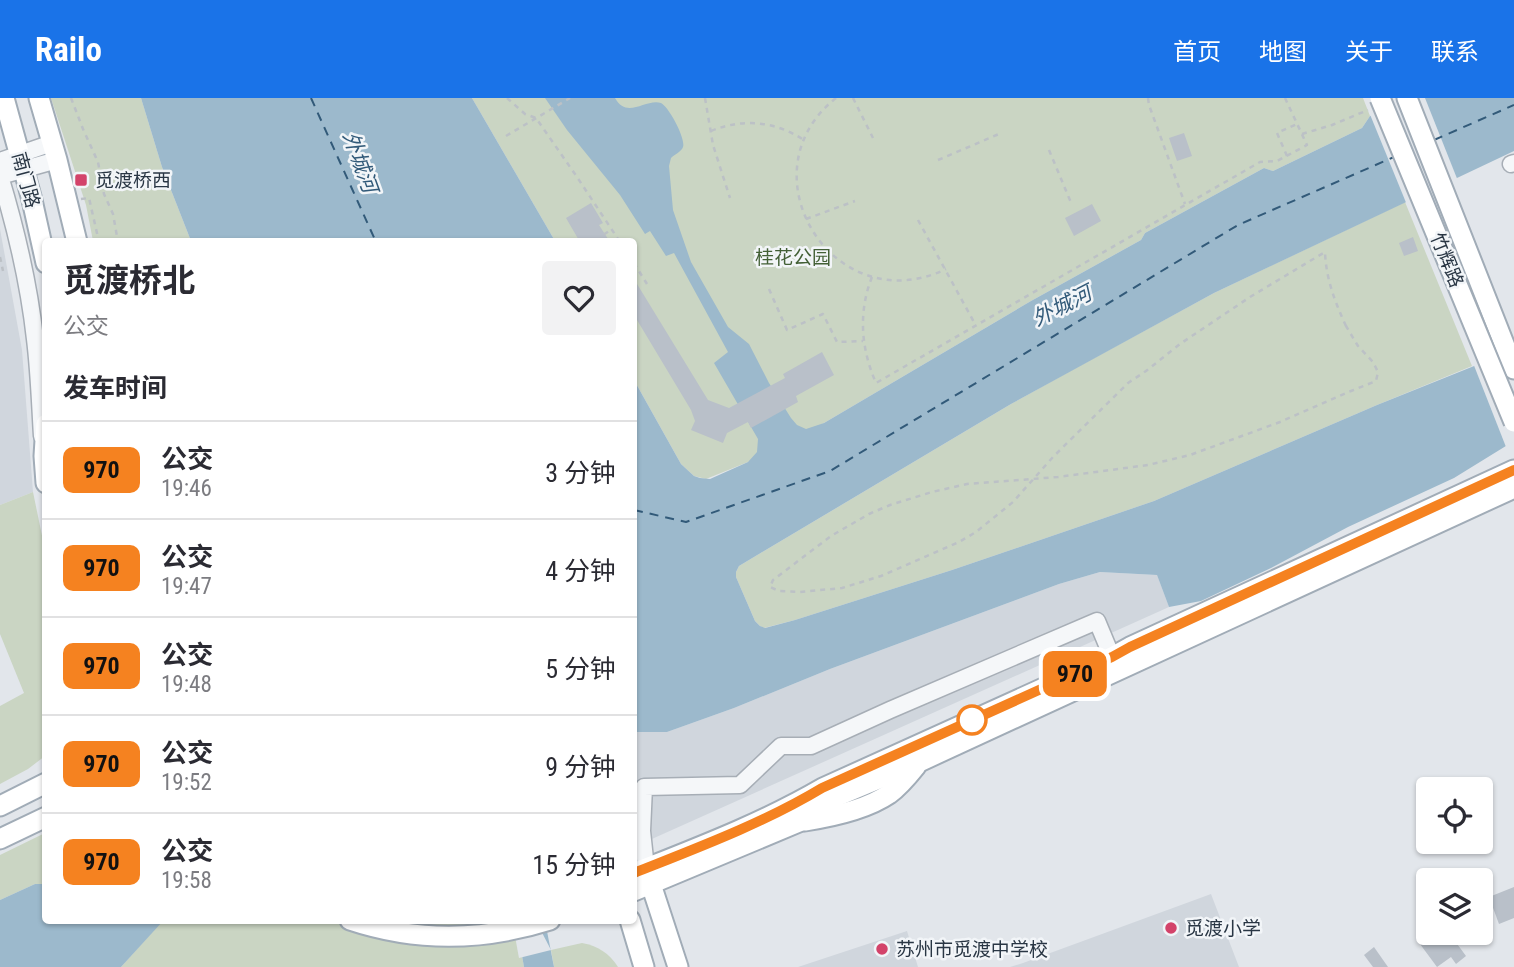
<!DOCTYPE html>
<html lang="zh">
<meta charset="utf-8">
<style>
body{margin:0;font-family:"Roboto Condensed","Noto Sans SC",sans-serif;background:#f2f2f3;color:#2b2b33;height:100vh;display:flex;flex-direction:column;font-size:26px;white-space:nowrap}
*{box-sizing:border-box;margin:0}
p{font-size:23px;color:#7c7c81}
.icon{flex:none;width:38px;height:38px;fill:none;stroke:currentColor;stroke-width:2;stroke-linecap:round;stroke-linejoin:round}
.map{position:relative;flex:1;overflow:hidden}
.panel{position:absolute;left:42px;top:140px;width:595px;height:686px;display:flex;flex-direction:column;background:#fff;border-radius:7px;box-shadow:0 2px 5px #0004}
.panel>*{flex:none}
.badge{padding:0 14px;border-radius:10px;font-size:24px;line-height:46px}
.controls{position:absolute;left:1416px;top:679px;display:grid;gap:14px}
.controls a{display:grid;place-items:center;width:77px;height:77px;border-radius:7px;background:#fff;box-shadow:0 2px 5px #0004;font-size:35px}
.map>.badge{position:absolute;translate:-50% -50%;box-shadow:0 0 0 4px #fff}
h2{padding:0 21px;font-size:26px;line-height:63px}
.round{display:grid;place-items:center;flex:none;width:74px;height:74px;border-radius:7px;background:#f2f2f3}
.summary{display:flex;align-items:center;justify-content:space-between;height:119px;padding:0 21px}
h1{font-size:33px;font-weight:700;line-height:52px}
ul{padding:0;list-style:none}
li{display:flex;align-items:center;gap:21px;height:98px;padding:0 21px;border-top:2px solid #e1e1e2}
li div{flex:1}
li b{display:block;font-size:26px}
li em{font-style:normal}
li .badge{min-width:77px;font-weight:700;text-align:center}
header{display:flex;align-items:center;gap:42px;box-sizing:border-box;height:98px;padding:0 35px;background:#1a73e8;color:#fff}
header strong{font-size:33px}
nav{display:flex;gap:38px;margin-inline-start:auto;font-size:24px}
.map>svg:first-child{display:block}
.built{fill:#d0d6dd}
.green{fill:#cad5c3}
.water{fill:#9cb9cc}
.pier{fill:#e2e6eb}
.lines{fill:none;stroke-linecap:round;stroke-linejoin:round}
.ferry{stroke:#325a79;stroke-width:2;stroke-dasharray:9 7;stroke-linecap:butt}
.building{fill:#b9c0c9}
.minor-casing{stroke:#a7aeb6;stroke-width:19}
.major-casing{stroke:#a1acb7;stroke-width:23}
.path{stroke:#bcc1c6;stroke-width:2.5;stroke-dasharray:5 5;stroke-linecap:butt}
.minor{stroke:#f5f7f9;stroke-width:16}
.major{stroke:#fff;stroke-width:19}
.major-bridge-casing{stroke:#a1acb7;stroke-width:23;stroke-linecap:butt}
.major-bridge{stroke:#fff;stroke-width:19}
.line-casing{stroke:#fff;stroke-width:16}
.line{stroke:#f58220;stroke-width:10}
.poi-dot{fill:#d3436a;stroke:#f2f5f8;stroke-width:2.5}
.stop-dot{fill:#fff;stroke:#f58220;stroke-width:3.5}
.labels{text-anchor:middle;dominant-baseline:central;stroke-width:5;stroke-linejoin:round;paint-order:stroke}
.street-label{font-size:19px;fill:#293644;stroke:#f2f5f8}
.poi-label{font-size:19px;fill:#293644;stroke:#f2f5f8;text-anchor:start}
.park-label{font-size:19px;fill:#436036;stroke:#f2f5f8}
.water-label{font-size:21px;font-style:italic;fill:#325a79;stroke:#f2f5f8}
</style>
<header>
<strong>Railo</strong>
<nav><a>首页</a><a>地图</a><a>关于</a><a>联系</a></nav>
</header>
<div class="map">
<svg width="1514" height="869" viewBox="0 0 1514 869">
<rect width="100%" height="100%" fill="#e2e6eb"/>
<g class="built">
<path d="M0,131L22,252L33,394L0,407Z"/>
<path d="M1100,474L1157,477L1169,509L634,749V634H667L734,610L830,571L1059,486Z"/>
<path d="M1211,796L1239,869H1010L1023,865Z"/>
<path d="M907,833L918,869H798Z"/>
</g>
<g class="green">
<path d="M51,0H141L162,69L191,143H93L86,107Z"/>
<path d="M472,0H1363L1370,18L1362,30L1273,73L1264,70L1145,135L1141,142L1031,203L824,325L748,364L706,381L694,378L681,366L634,282V144L555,143Z"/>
<path d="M1405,104L1472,268L1377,307L1154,403L952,472L795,522L764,530L760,528L755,523L736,479V474L739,468L1011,306L1074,271L1214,195Z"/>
<path d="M33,394L46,457L45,658L28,671L0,686V608L24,595L0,536V407Z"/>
<path d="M45,735V786H35L0,802V757Z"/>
<path d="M163,822L516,823L524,869H121Z"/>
<path d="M582,845C598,848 609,855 618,869H554L551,852Z"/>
</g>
<g class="water">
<path d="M141,0H472L555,143H191L162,69Z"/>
<path d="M545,0H615C627,22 646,0 661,5C669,9 686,41 683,49C682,53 674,57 671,60L669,68L673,112L691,164L728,229L749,246L769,285L791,320L797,327L806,331L824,325L1031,203L1141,142L1145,135L1264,70L1273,73L1362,30L1370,18L1414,0H1514V53L1214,195L1011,306L739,468L736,474V479L755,523L760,528L765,530L795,522L952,472L1154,403L1377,307L1514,252V343L1454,380L1348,429L1271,470L1201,503L1169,509L1157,477L1100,474L1059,486L830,571L734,610L667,634H634V282L681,366L694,378L700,380L710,381L748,364L757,354L758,341L714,265L728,254L674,155L666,158L650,133L645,136L620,97L567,32Z"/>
<path d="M35,786H45L46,822L163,823L121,869H0V802Z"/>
<path d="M516,823H545L554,869H524Z"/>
</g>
<g class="pier">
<path d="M1405,0H1425L1458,83L1407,107L1369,14Z"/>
<path d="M1514,248V344L1506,349L1473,265Z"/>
<path d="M512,822L536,823L551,852L519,860Z"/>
</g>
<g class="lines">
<g class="ferry">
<path d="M311,0L376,144"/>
<path d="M1434,42L1514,7"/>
<path d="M634,412L686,424L830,373L1238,127L1394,59"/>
</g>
</g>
<g class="building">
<path d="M1184,35L1192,58L1177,63L1169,40Z"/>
<path d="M591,105L603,125L599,127L610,144H580L566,120Z"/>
<path d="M1092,106L1101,123L1074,138L1065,120Z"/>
<path d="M1413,139L1418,153L1404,158L1399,145Z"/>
<path d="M634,181L708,302L729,310L785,280L783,276L822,254L834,277L796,298L798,304L751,330L748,324L727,335L723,345L691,332L695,323L691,312L634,217Z"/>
<path d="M1514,789V820L1499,826L1489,799Z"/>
<path d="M1435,835H1449L1466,858L1456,866L1451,859L1437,869L1420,846Z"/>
<path d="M1374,849L1388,869H1373L1364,857Z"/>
</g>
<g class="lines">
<defs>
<g id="minor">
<path d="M0,63L52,45"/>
<path d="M1511,66L1514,65"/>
<path d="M42,338C40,306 39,273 35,241C29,186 16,131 0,78L57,62"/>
<path d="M646,770L642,733L644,689L740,687L781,648H811L890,612L1097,523L1112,559"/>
</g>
<g id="major">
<path d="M4,0L32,102L46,165"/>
<path d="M39,0L57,62L77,144"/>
<path d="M1407,0L1514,271"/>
<path d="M46,326L44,358L46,385"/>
<path d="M0,708L46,685"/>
<path d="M805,723C831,719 867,711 889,696C900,688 908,678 916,668"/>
<path d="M0,741L46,719"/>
<path d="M634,775C697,750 763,725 823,690L1112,559L1130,549L1514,372"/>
<path d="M648,777L678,869"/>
<path d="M634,793L799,724L833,700L919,664L1514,390"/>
<path d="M350,822C416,844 484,843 550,822"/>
<path d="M630,822L644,869"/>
</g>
</defs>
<use href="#minor" class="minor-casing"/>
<use href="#major" class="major-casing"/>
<g class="path">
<path d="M71,0L83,31L98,64L104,96L113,116L118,144"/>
<path d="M507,0L525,16L536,20L577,79L620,144"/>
<path d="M705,0L713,47L730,100"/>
<path d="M836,0C741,75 834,225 946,171"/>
<path d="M853,0L873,40"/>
<path d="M1148,0L1149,7L1185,106"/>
<path d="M711,33C743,20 775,23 804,42"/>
<path d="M1302,36L1332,27L1368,12"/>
<path d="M506,38L570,0"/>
<path d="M1049,52L1072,107"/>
<path d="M1287,58L1277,35L1297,26"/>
<path d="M938,62L999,36"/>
<path d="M81,101L89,100L99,144"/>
<path d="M806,121L855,103"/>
<path d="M918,122L975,226"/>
<path d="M602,144L600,139L612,131"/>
<path d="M0,159L3,173"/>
<path d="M634,165L647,186"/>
<path d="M872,179C858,214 861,251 876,285L1260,64L1277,63L1307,47L1285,0"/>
<path d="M769,191L787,232L823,216L837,244L863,243"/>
<path d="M1346,228C1335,204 1326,181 1325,154L1250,199L1180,246L1146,273L1128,285L1053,359L1013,404L976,434L959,444L881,478L842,490L800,494L779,493L770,489L773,482L831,438L869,416L890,407L932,394L967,386L1058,379L1148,367L1190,357L1280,324L1351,293L1376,283L1378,274L1373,264L1358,248L1346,228"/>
</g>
<use href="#minor" class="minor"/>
<use href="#major" class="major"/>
<defs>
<path id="major-bridge" d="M1380,0L1514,324"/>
</defs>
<use href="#major-bridge" class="major-bridge-casing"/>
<use href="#major-bridge" class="major-bridge"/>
</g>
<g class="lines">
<defs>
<path id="line" d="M634,775C697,750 764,725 822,690L1112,559L1130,549L1514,372"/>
</defs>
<use href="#line" class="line-casing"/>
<use href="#line" class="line"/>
</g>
<g class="poi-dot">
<rect x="74" y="75" width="14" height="14" rx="3.5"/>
<circle cx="1171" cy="830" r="7"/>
<circle cx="882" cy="851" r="7"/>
</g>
<circle class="stop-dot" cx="972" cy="622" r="14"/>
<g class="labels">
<g class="street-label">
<text transform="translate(26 82) rotate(75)">南门路</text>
<text transform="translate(1447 162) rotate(68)">竹辉路</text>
</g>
<g class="poi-label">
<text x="95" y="82">觅渡桥西</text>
<text x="1185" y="830">觅渡小学</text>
<text x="896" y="851">苏州市觅渡中学校</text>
</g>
<g class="park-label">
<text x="793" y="159">桂花公园</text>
</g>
<g class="water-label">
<text transform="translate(360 64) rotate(70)">外城河</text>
<text transform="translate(1062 208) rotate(-27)">外城河</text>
</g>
</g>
</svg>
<div class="controls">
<a><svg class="icon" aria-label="locate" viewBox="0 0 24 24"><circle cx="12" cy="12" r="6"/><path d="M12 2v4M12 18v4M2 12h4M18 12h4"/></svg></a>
<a><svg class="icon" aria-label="layers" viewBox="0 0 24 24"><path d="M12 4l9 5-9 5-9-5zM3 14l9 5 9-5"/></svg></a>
</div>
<b class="badge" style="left:1075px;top:576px;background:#f58220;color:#111">970</b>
<section class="panel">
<div class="summary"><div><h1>觅渡桥北</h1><p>公交</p></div><a class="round"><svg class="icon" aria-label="heart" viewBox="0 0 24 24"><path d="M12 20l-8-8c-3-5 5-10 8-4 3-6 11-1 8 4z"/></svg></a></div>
<h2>发车时间</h2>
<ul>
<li><span class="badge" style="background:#f58220;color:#111">970</span><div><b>公交</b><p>19:46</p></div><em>3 分钟</em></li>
<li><span class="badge" style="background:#f58220;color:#111">970</span><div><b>公交</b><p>19:47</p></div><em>4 分钟</em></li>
<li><span class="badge" style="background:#f58220;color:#111">970</span><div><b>公交</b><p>19:48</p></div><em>5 分钟</em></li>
<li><span class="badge" style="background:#f58220;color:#111">970</span><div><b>公交</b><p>19:52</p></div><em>9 分钟</em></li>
<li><span class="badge" style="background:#f58220;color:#111">970</span><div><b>公交</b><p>19:58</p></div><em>15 分钟</em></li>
</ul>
</section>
</div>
